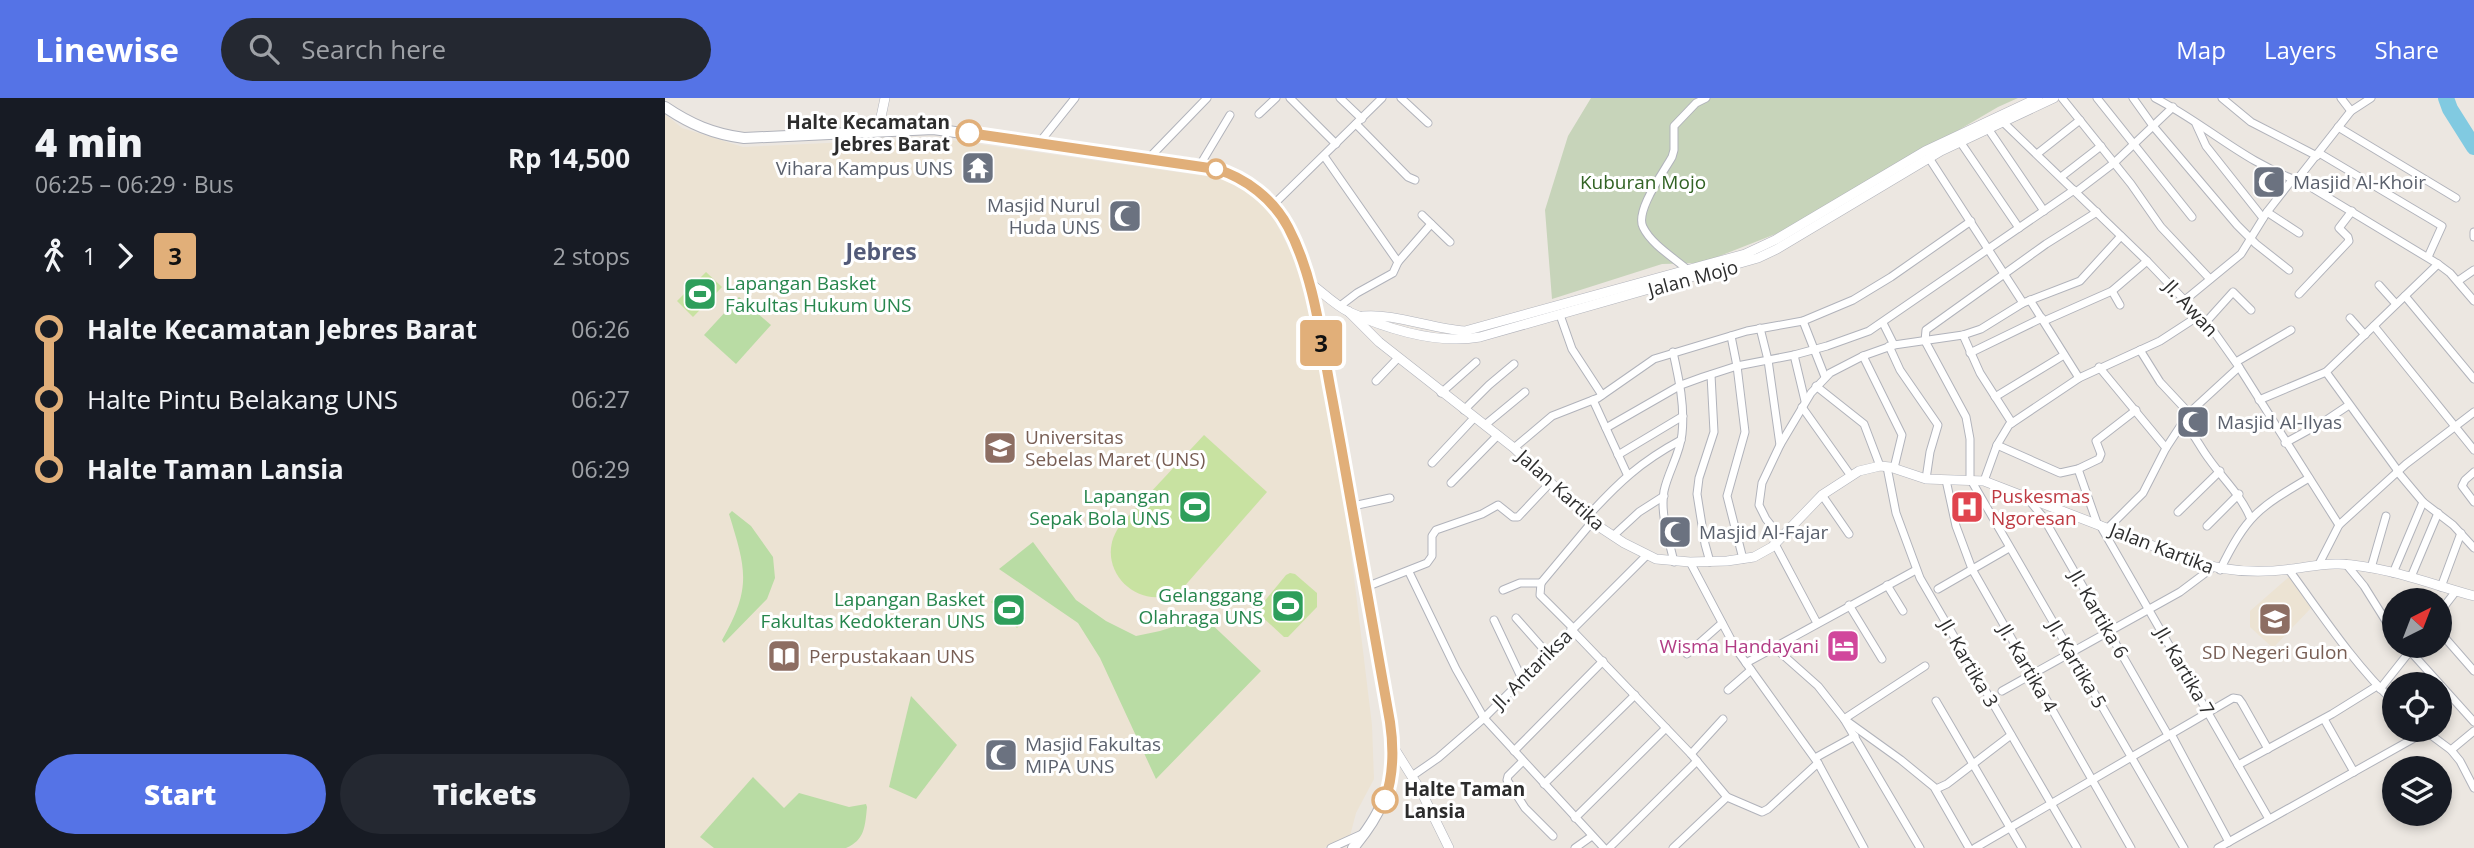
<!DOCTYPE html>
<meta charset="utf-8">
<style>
body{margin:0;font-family:"Open Sans",sans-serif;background:#242831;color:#f1f3f6;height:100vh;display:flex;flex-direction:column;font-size:26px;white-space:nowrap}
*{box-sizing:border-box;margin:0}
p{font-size:23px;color:#9ea1a6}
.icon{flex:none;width:38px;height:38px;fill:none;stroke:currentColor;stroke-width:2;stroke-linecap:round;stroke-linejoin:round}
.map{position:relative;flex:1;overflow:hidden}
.side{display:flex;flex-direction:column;background:#171b24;width:665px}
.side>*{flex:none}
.badge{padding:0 14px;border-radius:5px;font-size:24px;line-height:46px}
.needle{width:46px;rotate:42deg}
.buttons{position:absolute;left:1717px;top:490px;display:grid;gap:14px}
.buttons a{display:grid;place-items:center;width:70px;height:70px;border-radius:50%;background:#171b24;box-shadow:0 4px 10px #0003;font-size:35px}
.map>.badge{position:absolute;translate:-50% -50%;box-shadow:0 0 0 4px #fff}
.legs{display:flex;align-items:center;gap:10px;height:77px;padding:0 35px;font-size:23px}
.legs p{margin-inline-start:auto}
.head{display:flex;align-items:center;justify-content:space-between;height:119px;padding:0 35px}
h1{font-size:38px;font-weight:800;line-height:52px}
.button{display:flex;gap:14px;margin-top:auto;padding:14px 35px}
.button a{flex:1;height:80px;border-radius:42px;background:#5573e6;color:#fff;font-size:28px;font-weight:800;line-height:80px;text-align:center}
.button a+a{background:#242831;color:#f1f3f6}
ul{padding:0 35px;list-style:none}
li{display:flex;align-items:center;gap:24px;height:70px;font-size:26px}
li i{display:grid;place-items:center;width:10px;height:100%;margin:0 9px;background:currentColor}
li i::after{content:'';width:18px;height:18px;margin:-9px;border:5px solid;border-radius:50%;background:#171b24}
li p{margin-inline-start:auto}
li:first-child i{background:linear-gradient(#0000 50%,currentColor 0)}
li:last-child i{background:linear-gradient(currentColor 50%,#0000 0)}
header{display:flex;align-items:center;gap:42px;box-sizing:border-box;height:98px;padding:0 35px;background:#5573e6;color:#fff}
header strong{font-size:33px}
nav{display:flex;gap:38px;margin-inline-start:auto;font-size:24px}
.search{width:490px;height:63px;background:#242831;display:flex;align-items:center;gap:18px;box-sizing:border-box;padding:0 24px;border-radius:38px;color:#9ea1a6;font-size:26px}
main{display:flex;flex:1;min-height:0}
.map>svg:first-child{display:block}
.education{fill:#ece3d3}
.green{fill:#b9dca4}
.cemetery{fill:#c7d4ba}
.pitch{fill:#c8e2a1}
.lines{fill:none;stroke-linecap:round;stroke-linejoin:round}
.river{stroke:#81cae1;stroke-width:16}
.minor-casing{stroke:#b1b3bb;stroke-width:9}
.tertiary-casing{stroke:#b1b3bb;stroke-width:10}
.secondary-casing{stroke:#b1b3bb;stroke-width:12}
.minor{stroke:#fff;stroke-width:7}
.tertiary{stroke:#fff;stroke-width:9}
.secondary{stroke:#fff;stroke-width:10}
.line-1-casing{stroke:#fff;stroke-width:16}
.line-1{stroke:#e1af79;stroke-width:10}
.stop-1-dot{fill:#fff;stroke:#e1af79;stroke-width:3.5}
.labels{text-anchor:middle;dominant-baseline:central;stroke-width:6;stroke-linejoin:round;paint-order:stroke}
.stop-label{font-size:19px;font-weight:bold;fill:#2d2d2d;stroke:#fff;text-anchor:end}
.worship-label{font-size:19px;fill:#5b616d;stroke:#fff;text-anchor:start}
.park-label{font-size:19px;fill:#326324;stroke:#fff}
.street-label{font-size:19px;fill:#2d2d2d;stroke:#fff}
.leisure-label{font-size:19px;fill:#27864d;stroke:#fff;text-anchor:end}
.education-label{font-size:19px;fill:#785e54;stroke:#fff;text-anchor:start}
.health-label{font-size:19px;fill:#be3a42;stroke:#fff;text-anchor:start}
.hotel-label{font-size:19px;fill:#b23c85;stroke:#fff;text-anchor:end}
.quarter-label{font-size:23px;font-weight:bold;fill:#525a79;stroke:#fff}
</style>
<header>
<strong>Linewise</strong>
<div class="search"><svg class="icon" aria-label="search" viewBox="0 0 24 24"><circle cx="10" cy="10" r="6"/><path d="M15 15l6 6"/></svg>Search here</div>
<nav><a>Map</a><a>Layers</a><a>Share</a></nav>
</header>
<main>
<section class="side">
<div class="head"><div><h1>4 min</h1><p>06:25 – 06:29 · Bus</p></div><b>Rp 14,500</b></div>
<div class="legs"><svg class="icon" aria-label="walk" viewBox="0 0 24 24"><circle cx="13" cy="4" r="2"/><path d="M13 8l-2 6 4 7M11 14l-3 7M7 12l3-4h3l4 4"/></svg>1<svg class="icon" aria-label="forward" viewBox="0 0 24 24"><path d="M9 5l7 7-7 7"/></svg><b class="badge" style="background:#e1af79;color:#111">3</b><p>2 stops</p></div>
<ul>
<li><i style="color:#e1af79"></i><b>Halte Kecamatan Jebres Barat</b><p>06:26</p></li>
<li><i style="color:#e1af79"></i><span>Halte Pintu Belakang UNS</span><p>06:27</p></li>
<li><i style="color:#e1af79"></i><b>Halte Taman Lansia</b><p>06:29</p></li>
</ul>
<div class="button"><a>Start</a><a>Tickets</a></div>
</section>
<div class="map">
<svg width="1809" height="750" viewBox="0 0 1809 750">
<rect width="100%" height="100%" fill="#ece7e1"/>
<g class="education">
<path d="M0,16L17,30L78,49L271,40L561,81L602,107L637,176L681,413L707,627L709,681L691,715L685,738L659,750H0Z"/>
<path d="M1624,479L1647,509L1608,550L1585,529V513Z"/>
</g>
<g class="green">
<path d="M74,199L106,227L71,266L39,237Z"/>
<path d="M67,413L86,428L108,459L110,480L102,501L59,545L57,542C87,490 81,471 64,416Z"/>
<path d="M368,444L411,502L441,523L471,538L495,533L539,519L596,573L491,681L435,560L413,525L334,471Z"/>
<path d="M246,598L292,647L251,701L224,689Z"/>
<path d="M88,679L119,710L134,695L184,709L201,706L202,709C200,728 200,742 181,750H49L35,739Z"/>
</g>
<path class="cemetery" d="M926,0H1353L1333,9L1126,130L1047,161L1033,165L997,166L887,201L880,112L903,38Z"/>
<g class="pitch">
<path d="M41,174L57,189L28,219L12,203Z"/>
<path d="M539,337L602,394L517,491C473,520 423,466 457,425Z"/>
<path d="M625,475L630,476L652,495V509L623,539H619L594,516L593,511L621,477Z"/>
<path d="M335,495L361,520L352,530L326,504Z"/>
</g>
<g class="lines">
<path class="river" d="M1781,0L1785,11L1809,49"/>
<defs>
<g id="minor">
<path d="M625,0L671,46"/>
<path d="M675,0L697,21"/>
<path d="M736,0L763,25"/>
<path d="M1397,0L1466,86L1496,129L1545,181"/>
<path d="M1432,0L1527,119"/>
<path d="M1468,0L1488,28"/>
<path d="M1490,0C1544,28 1579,65 1639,85L1773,166L1785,175L1809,203"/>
<path d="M1557,0L1586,24L1652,58"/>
<path d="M1676,0L1686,13"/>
<path d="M594,16L611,0"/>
<path d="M1339,25L1482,163L1547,231L1574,269L1674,427"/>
<path d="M691,26L743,79L750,82"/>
<path d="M1531,26L1541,48L1598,120"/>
<path d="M1488,28L1572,127L1591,146L1624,172"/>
<path d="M1673,29L1791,100"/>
<path d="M1324,32L1379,113"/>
<path d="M374,45L410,0"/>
<path d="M1296,45L1354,130"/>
<path d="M1654,55L1777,128L1763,159"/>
<path d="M1372,56L1415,22"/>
<path d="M659,58L733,164"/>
<path d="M1264,60L1358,205"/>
<path d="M483,61L542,0"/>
<path d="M535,67L565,17"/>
<path d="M1396,79L1436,48"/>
<path d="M1631,83L1686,13L1706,0"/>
<path d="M1411,94L1449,65L1508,9"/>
<path d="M608,107L717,0"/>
<path d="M1602,114L1634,135"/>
<path d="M757,117L785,144"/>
<path d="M1809,134V139"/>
<path d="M1023,172C1009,160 986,146 978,129C970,113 998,75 1007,59L1009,52V28L1031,5L1041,0"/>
<path d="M1793,183L1809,172"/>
<path d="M1714,187L1731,206"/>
<path d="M1447,193L1455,207"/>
<path d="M1634,196L1684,143L1683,139L1674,130L1687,113"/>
<path d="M1740,198L1809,281"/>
<path d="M1365,202L1414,280"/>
<path d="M1520,202L1576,156L1602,114L1627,82"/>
<path d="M675,208L692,195L728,175L733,164L766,126"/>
<path d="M895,217L907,251L937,297"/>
<path d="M1685,220L1700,237"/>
<path d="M1138,223L1160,279"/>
<path d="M1379,223L1447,193L1482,163"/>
<path d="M1541,224L1568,194L1586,212"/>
<path d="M1218,225L1229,247"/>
<path d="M1709,228L1809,352"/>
<path d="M1095,230L1103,262L1115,347L1097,385L1094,407L1101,421L1116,440"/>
<path d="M1298,237L1315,275L1347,325"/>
<path d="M1066,238L1072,268L1080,334L1062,398L1078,461"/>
<path d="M1224,248L1235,272L1273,327L1265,354L1261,381"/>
<path d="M1475,252L1495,284L1524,315"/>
<path d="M1008,254C1014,281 1020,308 1017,336C1015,356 1003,374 999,393C995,416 1004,442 1009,464"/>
<path d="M1305,255L1377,220"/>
<path d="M1129,257L1140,303"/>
<path d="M1198,258L1237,337L1229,370"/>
<path d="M1571,264L1626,232"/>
<path d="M1434,269L1501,350"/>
<path d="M1661,274L1733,373"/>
<path d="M711,283L733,260"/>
<path d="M1151,288L1199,326L1215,368"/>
<path d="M776,295L811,264"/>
<path d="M1330,299L1399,257"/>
<path d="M928,302L962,376"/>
<path d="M1594,302L1661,274L1773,166"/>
<path d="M1137,309L1186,378"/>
<path d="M799,312L824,287L849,266"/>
<path d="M1518,325C1530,336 1534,348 1544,361C1558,381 1575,396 1585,419"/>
<path d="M820,327L860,294"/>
<path d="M941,330L1016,287L1038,279L1072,268L1129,257L1162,248L1204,233L1409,92"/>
<path d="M1620,345L1660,323L1684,307"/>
<path d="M1115,347L1146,295L1165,275L1198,258L1229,247L1298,237L1316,231L1358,205L1415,183L1456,138"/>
<path d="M1332,347L1395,375L1413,371L1434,361L1436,356L1431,343L1471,312"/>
<path d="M849,350L887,318L933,300L989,261L1082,233L1138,223L1188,202L1226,179L1306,123"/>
<path d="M953,357L1018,318"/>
<path d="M767,365L809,320"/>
<path d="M1222,369L1231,415L1255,480L1412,750"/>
<path d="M1413,371L1432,425"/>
<path d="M1732,373L1758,404L1788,427L1809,450"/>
<path d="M1809,374L1800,382L1797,388L1809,404"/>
<path d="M1281,382L1291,428L1307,471L1466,750"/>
<path d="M1305,382V341L1301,319L1260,243L1261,232L1381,146L1432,114"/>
<path d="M1306,382L1519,750"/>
<path d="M1319,383L1332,347L1344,327L1414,280L1495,243L1535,217"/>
<path d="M786,385L833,337"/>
<path d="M1157,397L1184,436"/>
<path d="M1363,401L1378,419L1503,637"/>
<path d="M688,408L725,400"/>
<path d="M1513,414L1555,373"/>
<path d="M922,419C953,385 975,364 1016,342"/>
<path d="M1435,427L1604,721"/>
<path d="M1542,428L1574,396"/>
<path d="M1443,430L1478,395L1501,350L1524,315L1574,269"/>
<path d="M948,438L974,414L999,398"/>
<path d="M1110,446L1152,525"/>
<path d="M1025,464L1071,551L1153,665L1199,750"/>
<path d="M1045,464L1040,446L1032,396L1034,380L1049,334L1046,277"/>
<path d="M1654,466L1674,427L1741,366L1809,314"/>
<path d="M1681,466L1699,488L1729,536"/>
<path d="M1706,470L1721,418"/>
<path d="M1555,472C1581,418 1593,410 1644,380"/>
<path d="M1624,472C1657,517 1688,565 1729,604"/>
<path d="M744,474L791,571L819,620L939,750"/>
<path d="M1728,475L1758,404"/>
<path d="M1746,479L1773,415"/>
<path d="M876,485L927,424"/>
<path d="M876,485L875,497L908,530"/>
<path d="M1222,487L1238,513"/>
<path d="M701,489L762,465L767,458V438L771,432L817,416L833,407L848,419H853L885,385"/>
<path d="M1776,489L1796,435"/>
<path d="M1273,491L1344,450"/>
<path d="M838,492L855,485H876"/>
<path d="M1184,507L1217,561"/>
<path d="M1774,515L1791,493"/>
<path d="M851,520L882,555"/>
<path d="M829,522L857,581"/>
<path d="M906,531L1026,656L1062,699L1097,714L1103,711L1153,665"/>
<path d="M1774,533L1809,573"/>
<path d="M1109,549L1153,588L1179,621L1255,750"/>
<path d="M1745,553L1809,624"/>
<path d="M1022,556L1057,525"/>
<path d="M1081,565L1251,472"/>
<path d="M1260,568L1179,621L1236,662L1269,689L1304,750"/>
<path d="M1715,591L1749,548"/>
<path d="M1063,592L1086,572"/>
<path d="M1337,593L1515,494L1547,470"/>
<path d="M1271,603L1357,750"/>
<path d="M1659,621L1689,674"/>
<path d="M1759,632L1786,652L1795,663L1809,690"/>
<path d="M1506,636L1564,744"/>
<path d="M1786,652L1809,633"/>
<path d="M849,653L938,563"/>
<path d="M1026,656L1058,621"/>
<path d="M1150,660L1190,638"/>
<path d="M858,663L843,678L842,682L860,710L888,738"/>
<path d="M1573,667L1667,616L1712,588"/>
<path d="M747,678L773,660L819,620L981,458"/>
<path d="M879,686L970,597"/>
<path d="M1271,691L1282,686L1346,637"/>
<path d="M910,720L1001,630"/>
<path d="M666,750L697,736"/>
<path d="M910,750L927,738"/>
<path d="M944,750L1032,663"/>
<path d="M1008,750L1062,699"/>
<path d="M1310,750L1568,600L1574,601L1577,605L1603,651"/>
<path d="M1553,750L1760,634"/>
</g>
<g id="tertiary">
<path d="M213,33L220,0"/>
<path d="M645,185C657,194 670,207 684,214C723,231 772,247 815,239L1093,160L1112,151L1276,53L1389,0"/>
<path d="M683,213L714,244L849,350L927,424L959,445L991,461L1025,464L1062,463L1089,459L1107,449L1157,397L1194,373L1215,368L1225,369L1261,381L1319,383L1522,461C1557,474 1590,476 1627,471C1643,469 1658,465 1674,466C1720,468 1765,486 1809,498"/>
<path d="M698,218C729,215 767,231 800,233L1080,156L1110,142L1260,53L1373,0"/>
<path d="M729,650L756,693L784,750"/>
</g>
<path id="secondary" d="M0,9C25,26 48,36 79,40L268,31L535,67C571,75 602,93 621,125C651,176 656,242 667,299C689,416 710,533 729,650C723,696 718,714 688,750"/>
</defs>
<use href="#minor" class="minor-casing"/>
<use href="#tertiary" class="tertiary-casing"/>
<use href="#secondary" class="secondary-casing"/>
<use href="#minor" class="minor"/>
<use href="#tertiary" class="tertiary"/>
<use href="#secondary" class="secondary"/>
</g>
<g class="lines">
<defs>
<path id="line-1" d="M304,35L551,71C581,80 608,101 623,129C650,180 656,243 667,299C687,407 706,515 725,624C729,651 729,676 720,702"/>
</defs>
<use href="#line-1" class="line-1-casing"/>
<use href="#line-1" class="line-1"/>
</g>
<defs>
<symbol id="temple-square" viewBox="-11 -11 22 22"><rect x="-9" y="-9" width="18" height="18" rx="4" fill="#6b7280" stroke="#fff"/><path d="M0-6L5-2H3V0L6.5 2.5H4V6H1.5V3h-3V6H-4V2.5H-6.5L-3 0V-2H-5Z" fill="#fff"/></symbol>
<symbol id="mosque-square" viewBox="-11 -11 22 22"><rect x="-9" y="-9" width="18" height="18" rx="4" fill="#6b7280" stroke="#fff"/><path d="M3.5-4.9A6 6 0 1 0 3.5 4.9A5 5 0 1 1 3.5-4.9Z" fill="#fff"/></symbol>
<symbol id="stadium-square" viewBox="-11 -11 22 22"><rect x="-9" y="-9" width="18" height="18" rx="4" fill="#2e9e5b" stroke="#fff"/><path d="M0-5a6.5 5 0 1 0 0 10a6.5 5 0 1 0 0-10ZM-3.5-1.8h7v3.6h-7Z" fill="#fff"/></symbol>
<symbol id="university-square" viewBox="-11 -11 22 22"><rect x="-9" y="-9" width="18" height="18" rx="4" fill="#8d6e63" stroke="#fff"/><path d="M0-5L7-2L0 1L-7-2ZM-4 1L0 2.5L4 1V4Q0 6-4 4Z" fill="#fff"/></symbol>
<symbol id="hospital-square" viewBox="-11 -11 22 22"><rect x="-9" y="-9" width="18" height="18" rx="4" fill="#e0444e" stroke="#fff"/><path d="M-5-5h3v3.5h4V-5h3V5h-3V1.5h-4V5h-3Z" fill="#fff"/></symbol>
<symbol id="school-square" viewBox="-11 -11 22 22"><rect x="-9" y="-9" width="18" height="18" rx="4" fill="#8d6e63" stroke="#fff"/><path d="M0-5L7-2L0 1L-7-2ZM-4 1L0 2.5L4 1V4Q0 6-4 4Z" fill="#fff"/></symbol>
<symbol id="hotel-square" viewBox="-11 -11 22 22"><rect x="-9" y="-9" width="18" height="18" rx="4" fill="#d1479c" stroke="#fff"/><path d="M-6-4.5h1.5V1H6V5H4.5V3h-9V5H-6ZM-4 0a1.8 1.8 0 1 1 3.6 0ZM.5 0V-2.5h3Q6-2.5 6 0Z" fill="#fff"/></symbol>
<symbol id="library-square" viewBox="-11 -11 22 22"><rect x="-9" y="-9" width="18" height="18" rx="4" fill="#8d6e63" stroke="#fff"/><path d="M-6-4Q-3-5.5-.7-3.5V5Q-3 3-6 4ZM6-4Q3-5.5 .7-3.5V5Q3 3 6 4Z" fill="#fff"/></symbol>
</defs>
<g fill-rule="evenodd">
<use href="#temple-square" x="294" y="51" width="38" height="38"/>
<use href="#mosque-square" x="1585" y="65" width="38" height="38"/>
<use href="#mosque-square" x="441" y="99" width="38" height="38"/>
<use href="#stadium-square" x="16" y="177" width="38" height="38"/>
<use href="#mosque-square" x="1509" y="305" width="38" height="38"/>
<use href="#university-square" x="316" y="331" width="38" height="38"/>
<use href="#stadium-square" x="511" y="390" width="38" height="38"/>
<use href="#hospital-square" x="1283" y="390" width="38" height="38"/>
<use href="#mosque-square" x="991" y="415" width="38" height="38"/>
<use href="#stadium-square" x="604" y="489" width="38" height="38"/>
<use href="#stadium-square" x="325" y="493" width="38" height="38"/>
<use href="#school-square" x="1591" y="502" width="38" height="38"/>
<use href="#hotel-square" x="1159" y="529" width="38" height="38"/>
<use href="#library-square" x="100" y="539" width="38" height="38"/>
<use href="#mosque-square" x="317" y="638" width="38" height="38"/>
</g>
<g class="stop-1-dot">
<circle cx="304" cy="35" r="12"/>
<circle cx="551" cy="71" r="9"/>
<circle cx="720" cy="702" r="12"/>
</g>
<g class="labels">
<g class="stop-label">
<text x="285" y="24">Halte Kecamatan<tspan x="285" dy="22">Jebres Barat</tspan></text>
<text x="739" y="691" text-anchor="start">Halte Taman<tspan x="739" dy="22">Lansia</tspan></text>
</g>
<g class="worship-label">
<text x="288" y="70" text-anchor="end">Vihara Kampus UNS</text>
<text x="1628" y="84">Masjid Al-Khoir</text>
<text x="435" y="107" text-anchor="end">Masjid Nurul<tspan x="435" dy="22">Huda UNS</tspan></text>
<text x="1552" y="324">Masjid Al-Ilyas</text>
<text x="1034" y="434">Masjid Al-Fajar</text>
<text x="360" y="646">Masjid Fakultas<tspan x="360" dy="22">MIPA UNS</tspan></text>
</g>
<g class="park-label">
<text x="978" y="84">Kuburan Mojo</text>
</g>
<g class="street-label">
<text transform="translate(1028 180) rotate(-15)">Jalan Mojo</text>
<text transform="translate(1526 210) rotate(47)">Jl. Awan</text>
<text transform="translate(896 392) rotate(42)">Jalan Kartika</text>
<text transform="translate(1497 450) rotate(21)">Jalan Kartika</text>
<text transform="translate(1434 516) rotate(60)">Jl. Kartika 6</text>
<text transform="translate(1304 565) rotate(60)">Jl. Kartika 3</text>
<text transform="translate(1412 566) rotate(60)">Jl. Kartika 5</text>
<text transform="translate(1363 570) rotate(60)">Jl. Kartika 4</text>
<text transform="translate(867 571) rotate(-45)">Jl. Antariksa</text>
<text transform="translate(1520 573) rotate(60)">Jl. Kartika 7</text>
</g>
<g class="leisure-label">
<text x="60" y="185" text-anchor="start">Lapangan Basket<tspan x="60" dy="22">Fakultas Hukum UNS</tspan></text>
<text x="505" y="398">Lapangan<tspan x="505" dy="22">Sepak Bola UNS</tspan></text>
<text x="598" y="497">Gelanggang<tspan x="598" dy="22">Olahraga UNS</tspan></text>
<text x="320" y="501">Lapangan Basket<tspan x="320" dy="22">Fakultas Kedokteran UNS</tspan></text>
</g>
<g class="education-label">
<text x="360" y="339">Universitas<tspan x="360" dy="22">Sebelas Maret (UNS)</tspan></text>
<text x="1610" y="554" text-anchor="middle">SD Negeri Gulon</text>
<text x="144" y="558">Perpustakaan UNS</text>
</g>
<g class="health-label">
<text x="1326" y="398">Puskesmas<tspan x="1326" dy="22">Ngoresan</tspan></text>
</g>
<g class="hotel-label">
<text x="1154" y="548">Wisma Handayani</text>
</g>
<g class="quarter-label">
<text x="216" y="153">Jebres</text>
</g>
</g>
</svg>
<div class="buttons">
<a><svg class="needle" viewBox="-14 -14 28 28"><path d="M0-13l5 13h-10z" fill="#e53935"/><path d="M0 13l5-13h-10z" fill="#9ea1a6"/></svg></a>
<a><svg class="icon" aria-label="locate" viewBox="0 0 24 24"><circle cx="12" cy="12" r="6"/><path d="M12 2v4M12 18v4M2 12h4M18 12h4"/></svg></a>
<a><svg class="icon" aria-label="layers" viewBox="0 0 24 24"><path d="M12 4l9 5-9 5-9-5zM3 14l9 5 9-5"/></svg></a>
</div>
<b class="badge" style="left:656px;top:245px;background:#e1af79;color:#111">3</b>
</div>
</main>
